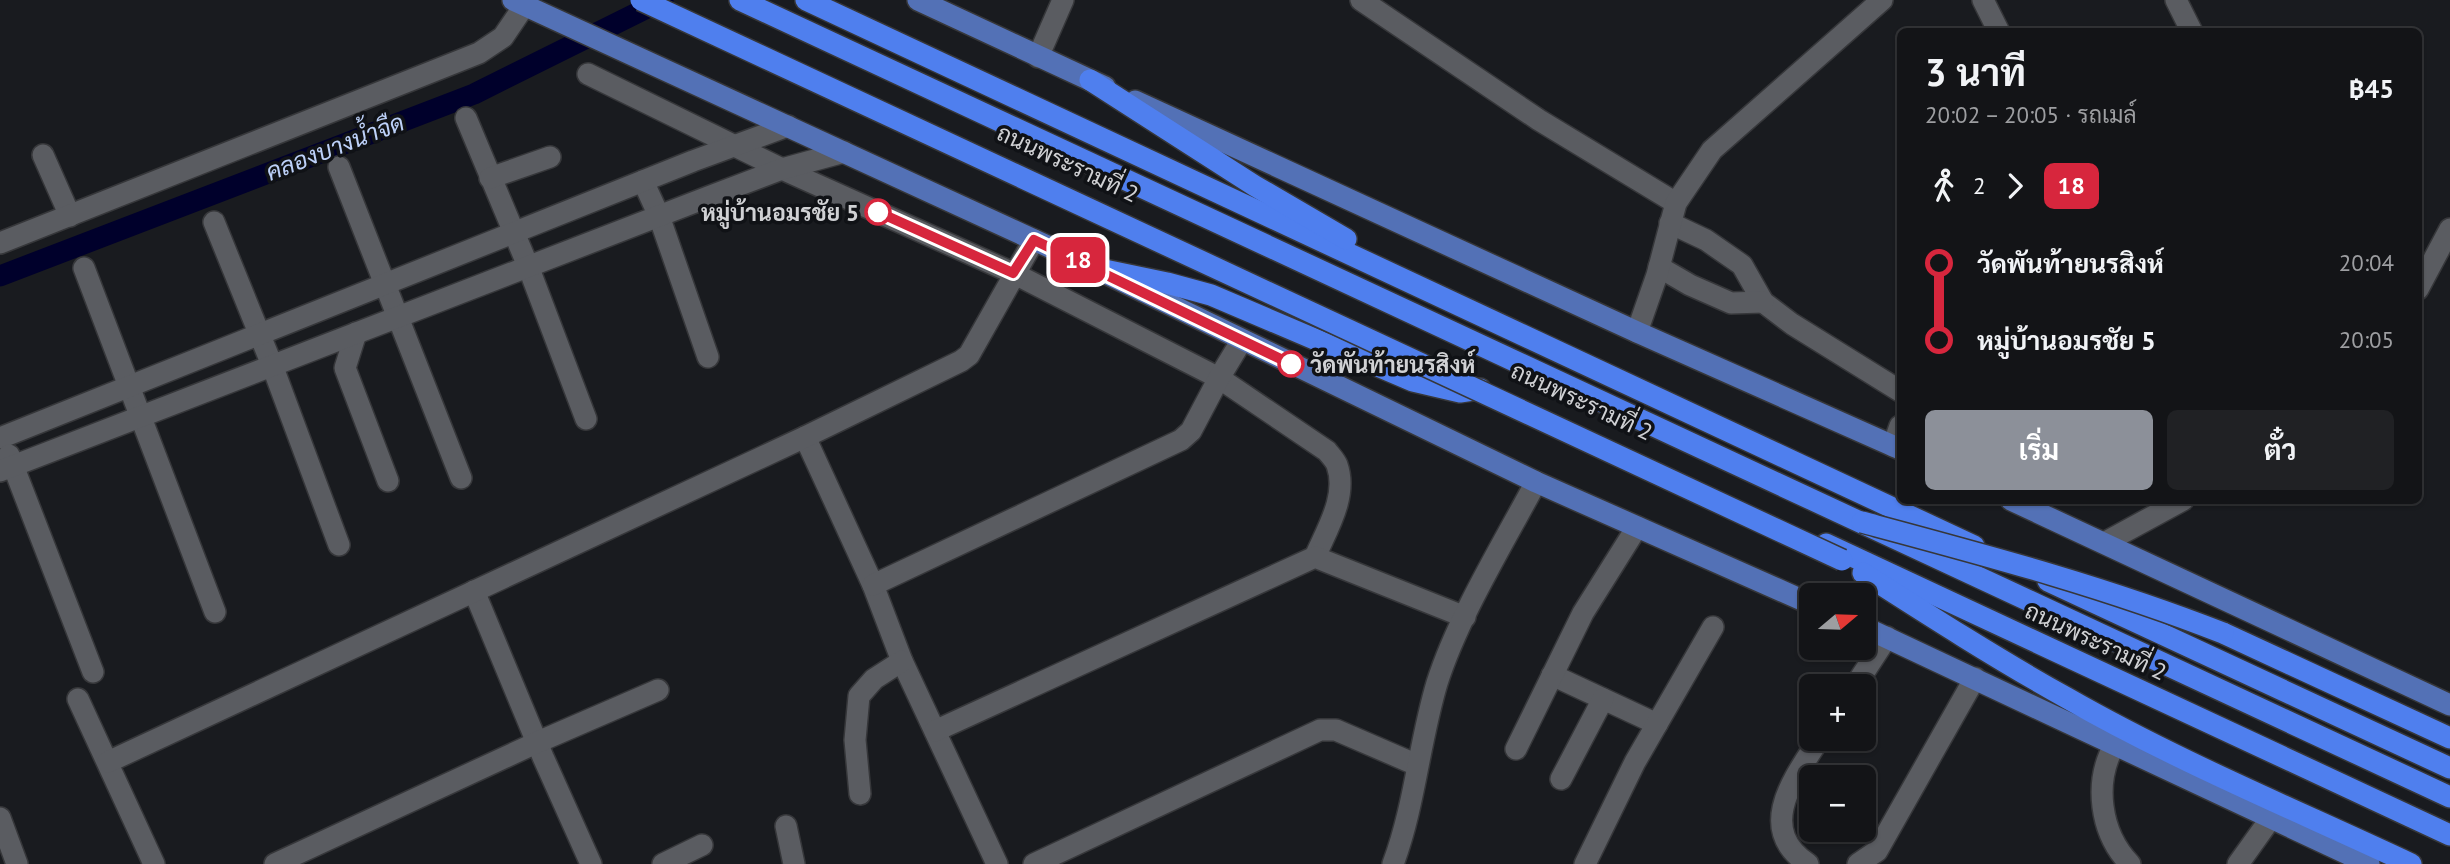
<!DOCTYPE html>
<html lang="th">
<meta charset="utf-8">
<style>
body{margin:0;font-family:"PT Sans",Sarabun,sans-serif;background:#202124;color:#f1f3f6;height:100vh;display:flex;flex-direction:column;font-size:26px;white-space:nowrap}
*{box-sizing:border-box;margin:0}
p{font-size:23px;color:#9d9ea1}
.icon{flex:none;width:38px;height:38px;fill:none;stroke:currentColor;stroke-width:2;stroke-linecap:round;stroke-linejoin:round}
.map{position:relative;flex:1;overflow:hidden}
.details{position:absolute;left:1897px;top:28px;width:525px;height:476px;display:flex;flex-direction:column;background:#131417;border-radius:10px;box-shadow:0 2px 5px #0004,0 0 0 2px #323336}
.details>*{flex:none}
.badge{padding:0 14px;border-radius:10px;font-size:24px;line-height:46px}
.needle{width:46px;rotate:71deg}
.fabs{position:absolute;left:1799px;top:583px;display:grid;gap:14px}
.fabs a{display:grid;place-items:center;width:77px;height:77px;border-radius:10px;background:#131417;box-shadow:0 2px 5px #0004,0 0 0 2px #323336;font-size:35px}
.map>.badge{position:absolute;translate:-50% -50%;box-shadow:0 0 0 4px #fff}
.legs{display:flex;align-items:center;gap:10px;height:77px;padding:0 28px;font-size:23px}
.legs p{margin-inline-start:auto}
.summary{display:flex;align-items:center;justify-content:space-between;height:119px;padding:0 28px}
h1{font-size:38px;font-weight:700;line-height:52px}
.cta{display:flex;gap:14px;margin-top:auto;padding:14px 28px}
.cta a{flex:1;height:80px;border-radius:10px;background:#8c9099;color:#fff;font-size:28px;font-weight:700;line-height:80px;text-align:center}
.cta a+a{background:#202124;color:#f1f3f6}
ul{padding:0 28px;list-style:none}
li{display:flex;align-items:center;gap:24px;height:77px;font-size:26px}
li i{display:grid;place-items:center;width:10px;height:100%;margin:0 9px;background:currentColor}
li i::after{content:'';width:18px;height:18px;margin:-9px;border:5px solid;border-radius:50%;background:#131417}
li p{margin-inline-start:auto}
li:first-child i{background:linear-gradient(#0000 50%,currentColor 0)}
li:last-child i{background:linear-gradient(currentColor 50%,#0000 0)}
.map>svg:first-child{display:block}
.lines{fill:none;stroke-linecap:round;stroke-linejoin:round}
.canal{stroke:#00002b;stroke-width:21}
.minor-casing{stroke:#36373a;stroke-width:24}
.major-casing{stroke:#36373a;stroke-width:24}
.highway-casing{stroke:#36373a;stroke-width:24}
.minor{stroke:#5a5c61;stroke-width:21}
.major{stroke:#5371b6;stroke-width:21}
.highway{stroke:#4f7fee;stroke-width:21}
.highway-bridge-casing{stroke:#36373a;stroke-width:24;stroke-linecap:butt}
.highway-bridge{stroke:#4f7fee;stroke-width:21}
.line-1-casing{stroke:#fff;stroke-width:16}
.line-1{stroke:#d7263d;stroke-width:10}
.stop-1-dot{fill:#fff;stroke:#d7263d;stroke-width:3.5}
.labels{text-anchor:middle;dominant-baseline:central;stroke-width:7;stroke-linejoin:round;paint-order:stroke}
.street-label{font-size:23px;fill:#d0d1d4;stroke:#101216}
.stop-label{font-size:23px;font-weight:bold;fill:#d0d1d4;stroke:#101216;text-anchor:end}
.water-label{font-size:24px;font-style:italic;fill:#bdd1f9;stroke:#101216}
</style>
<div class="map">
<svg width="2450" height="864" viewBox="0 0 2450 864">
<rect width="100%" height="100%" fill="#191b1f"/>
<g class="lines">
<path class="canal" d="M0,276L474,94L663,0"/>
<defs>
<g id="minor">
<path d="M1361,0L1539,120L1676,203"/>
<path d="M1983,0L1999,32"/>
<path d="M2176,0L2192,32"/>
<path d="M1038,57L1063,0"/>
<path d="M588,74L782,169L1013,273L1219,378L1327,451C1330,455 1335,460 1337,465C1348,496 1327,529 1315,557"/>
<path d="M466,118L528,266L586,419"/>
<path d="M43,155L70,216"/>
<path d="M339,167L461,478"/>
<path d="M490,178L550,157"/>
<path d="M643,181L659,216L708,357"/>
<path d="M214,222L272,365L339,545"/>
<path d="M1670,223L1706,240L1742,265L1763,302L1792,324L1900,391"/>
<path d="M0,243L479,53L503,37L524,6"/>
<path d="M1659,267L1690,285L1731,303L1763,302"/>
<path d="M84,268L215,612"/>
<path d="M2418,289L2450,229"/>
<path d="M1637,332L1657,275L1676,203L1712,150L1882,0"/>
<path d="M356,333L345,368L388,481"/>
<path d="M805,437L873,585L902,661L997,864"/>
<path d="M0,438L693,161L788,126"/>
<path d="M1893,446L1900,426"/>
<path d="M9,455L93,672"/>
<path d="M0,471L708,197L782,169L844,152"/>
<path d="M2104,543L2183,500"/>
<path d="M873,585L1181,440L1191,431L1219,378L1242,340"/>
<path d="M474,591L543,757L591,864"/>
<path d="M1552,675L1657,724"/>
<path d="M1855,686L1887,637"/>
<path d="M78,699L154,864"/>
<path d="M935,731L1315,557L1465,617"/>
<path d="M2115,744C2093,782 2100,833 2130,864"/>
<path d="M1516,749L1583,613L1637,527"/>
<path d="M108,762L805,437L961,361L969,355L1034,240"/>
<path d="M1561,779L1603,699"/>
<path d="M860,794L855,740L859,696L874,679L902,661"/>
<path d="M0,818L17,864"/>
<path d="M786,826L794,864"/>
<path d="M275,864L538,742L658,690"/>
<path d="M663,864L702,845"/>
<path d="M1034,864L1320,730H1336L1417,765"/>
<path d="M1393,864C1415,805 1419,743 1437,683C1458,617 1503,544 1536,482"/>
<path d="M1585,864L1635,762L1713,627"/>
<path d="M1808,864C1755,828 1794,778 1820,738"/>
<path d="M1858,864L1877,851L1975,678"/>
<path d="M2238,864L2271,818"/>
</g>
<g id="major">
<path d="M513,0L1095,268L1536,482L1811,604"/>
<path d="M918,0L1105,87"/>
<path d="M1135,101L1637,332L1900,449"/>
<path d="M2011,500L2450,705"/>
<path d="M1864,627L2369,864"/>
</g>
<g id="highway">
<path d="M740,0L2450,797"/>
<path d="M806,0L1974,546"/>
<path d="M1090,80L1255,186L1346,239"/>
<path d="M1095,268L1167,283L1211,295L1413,381L1460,392L1480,389"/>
<path d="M1826,544L2450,835"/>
<path d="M1863,573C1930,616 1997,659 2067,698C2177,761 2296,810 2411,864"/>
<path d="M2048,581L2450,768"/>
<path d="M2223,633L2450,738"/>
</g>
</defs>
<use href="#minor" class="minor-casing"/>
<use href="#major" class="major-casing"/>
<use href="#highway" class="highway-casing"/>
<use href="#minor" class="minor"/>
<use href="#major" class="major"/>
<use href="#highway" class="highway"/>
<defs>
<g id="highway-bridge">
<path d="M641,0L1842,560"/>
<path d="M1862,522C1985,555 2103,586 2223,633"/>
</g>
</defs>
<use href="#highway-bridge" class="highway-bridge-casing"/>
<use href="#highway-bridge" class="highway-bridge"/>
</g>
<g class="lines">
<defs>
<path id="line-1" d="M878,212L1013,273L1034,240L1291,364"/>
</defs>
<use href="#line-1" class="line-1-casing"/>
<use href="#line-1" class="line-1"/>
</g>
<g class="stop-1-dot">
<circle cx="878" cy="212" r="12"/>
<circle cx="1291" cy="364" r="12"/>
</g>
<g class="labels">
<g class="street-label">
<text transform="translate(1068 163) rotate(25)">ถนนพระรามที่ 2</text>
<text transform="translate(1582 401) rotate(25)">ถนนพระรามที่ 2</text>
<text transform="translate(2096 641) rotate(25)">ถนนพระรามที่ 2</text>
</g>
<g class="stop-label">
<text x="859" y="212">หมู่บ้านอมรชัย 5</text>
<text x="1310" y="364" text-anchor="start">วัดพันท้ายนรสิงห์</text>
</g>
<g class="water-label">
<text transform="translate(335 147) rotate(-21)">คลองบางน้ำจืด</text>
</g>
</g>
</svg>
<div class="fabs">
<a><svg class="needle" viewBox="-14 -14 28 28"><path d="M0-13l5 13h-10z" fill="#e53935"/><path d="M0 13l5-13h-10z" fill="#9d9ea1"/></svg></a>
<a>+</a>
<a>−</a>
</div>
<b class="badge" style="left:1078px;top:260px;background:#d7263d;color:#fff">18</b>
<section class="details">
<div class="summary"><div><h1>3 นาที</h1><p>20:02 – 20:05 · รถเมล์</p></div><b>฿45</b></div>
<div class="legs"><svg class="icon" aria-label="walk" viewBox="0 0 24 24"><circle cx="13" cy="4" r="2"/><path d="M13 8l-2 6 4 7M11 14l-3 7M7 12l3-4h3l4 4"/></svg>2<svg class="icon" aria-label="forward" viewBox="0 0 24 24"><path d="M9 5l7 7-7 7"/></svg><b class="badge" style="background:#d7263d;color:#fff">18</b></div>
<ul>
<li><i style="color:#d7263d"></i><b>วัดพันท้ายนรสิงห์</b><p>20:04</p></li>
<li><i style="color:#d7263d"></i><b>หมู่บ้านอมรชัย 5</b><p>20:05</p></li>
</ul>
<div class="cta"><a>เริ่ม</a><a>ตั๋ว</a></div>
</section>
</div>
